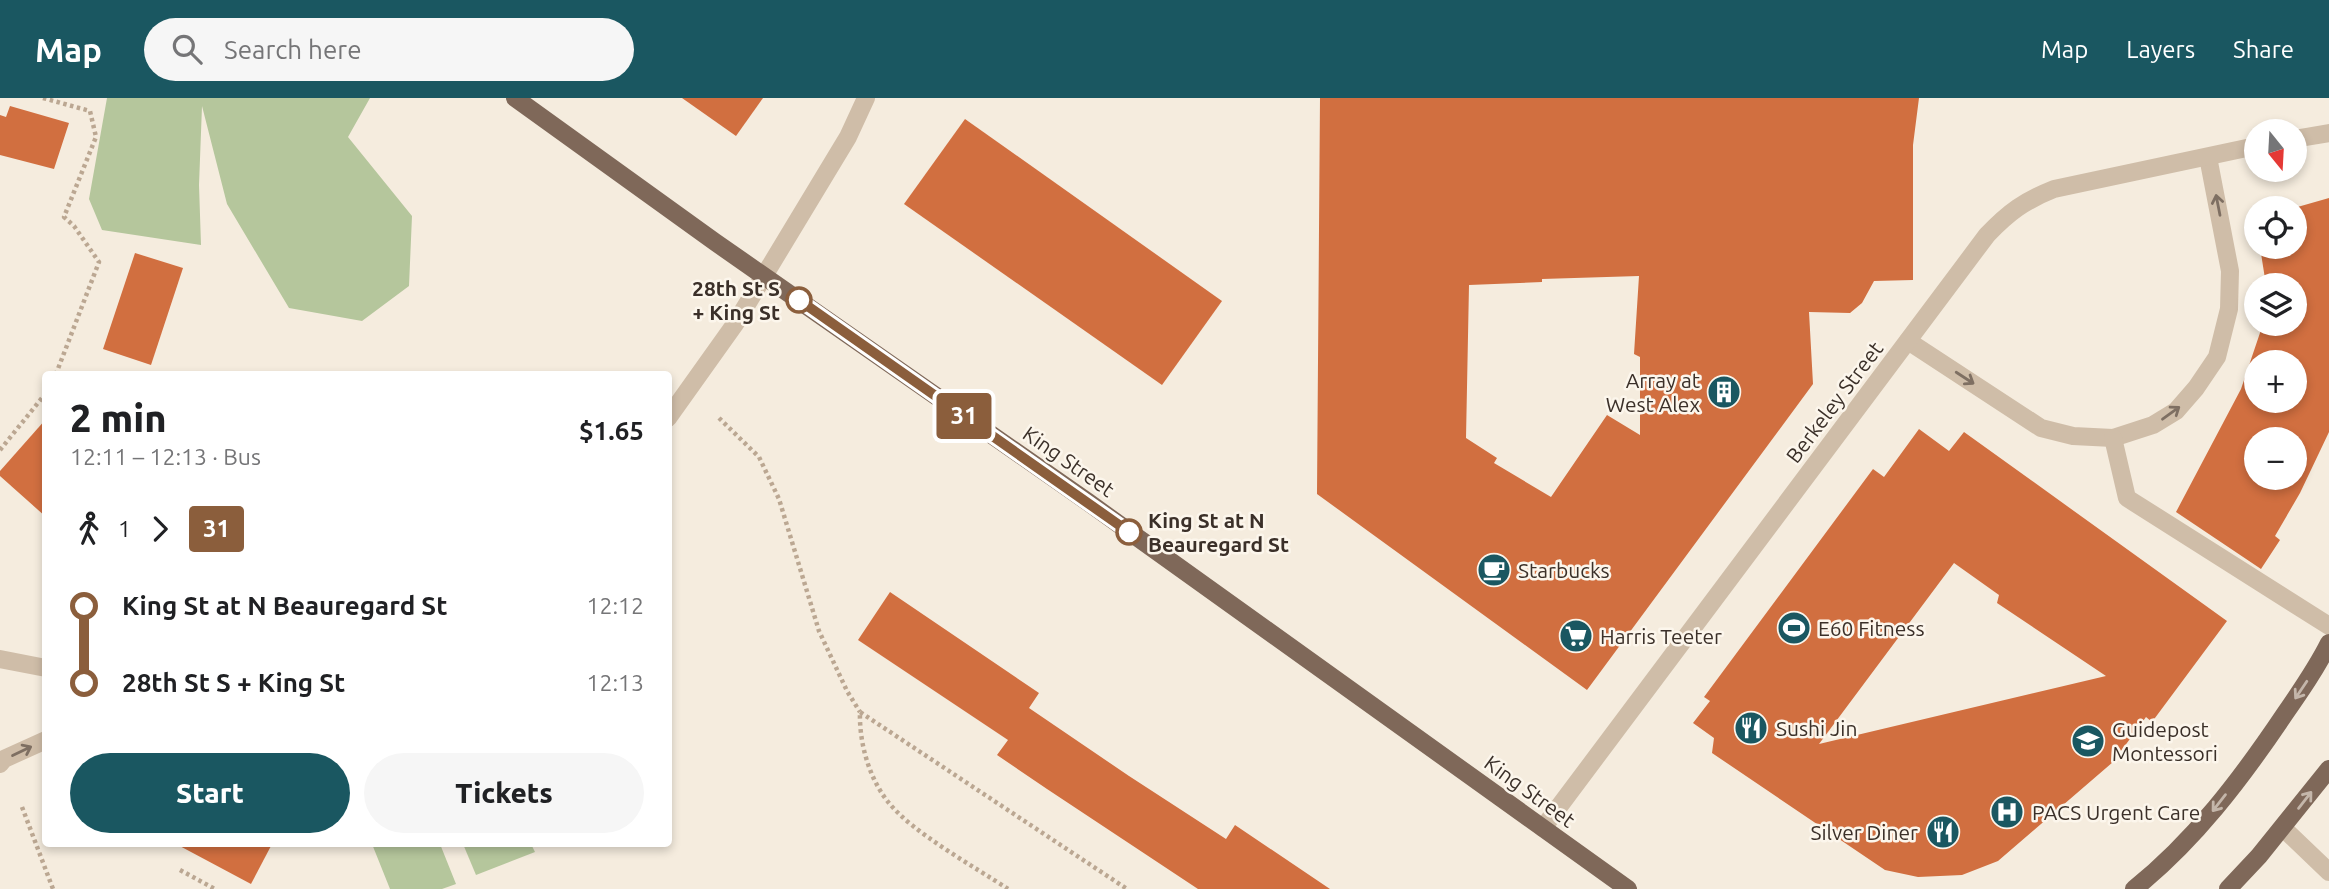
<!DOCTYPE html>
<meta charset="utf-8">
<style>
body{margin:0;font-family:Ubuntu,sans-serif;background:#f6f6f6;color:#202124;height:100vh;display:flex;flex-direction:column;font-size:26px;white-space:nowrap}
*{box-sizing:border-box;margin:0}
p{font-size:23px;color:#757577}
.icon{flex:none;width:38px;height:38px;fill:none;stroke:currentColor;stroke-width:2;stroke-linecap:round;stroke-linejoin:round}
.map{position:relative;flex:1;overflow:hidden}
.panel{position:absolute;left:42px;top:273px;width:630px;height:476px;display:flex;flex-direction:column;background:#fff;border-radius:7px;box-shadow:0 4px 10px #0003}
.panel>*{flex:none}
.badge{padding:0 14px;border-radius:5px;font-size:24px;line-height:46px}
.needle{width:46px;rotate:162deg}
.tools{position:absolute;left:2244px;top:21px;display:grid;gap:14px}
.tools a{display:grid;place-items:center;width:63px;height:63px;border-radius:50%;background:#fff;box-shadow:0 4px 10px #0003;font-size:35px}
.map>.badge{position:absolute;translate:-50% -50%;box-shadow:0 0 0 4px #fff}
.legs{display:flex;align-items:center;gap:10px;height:77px;padding:0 28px;font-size:23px}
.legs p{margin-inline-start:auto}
.headline{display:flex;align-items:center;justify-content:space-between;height:119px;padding:0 28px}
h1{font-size:38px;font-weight:800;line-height:52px}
.button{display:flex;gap:14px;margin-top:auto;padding:14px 28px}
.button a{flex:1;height:80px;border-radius:42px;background:#1a5761;color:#fff;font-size:28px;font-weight:800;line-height:80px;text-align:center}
.button a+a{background:#f6f6f6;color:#202124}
ul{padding:0 28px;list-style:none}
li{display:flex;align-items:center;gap:24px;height:77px;font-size:26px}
li i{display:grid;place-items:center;width:10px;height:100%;margin:0 9px;background:currentColor}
li i::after{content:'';width:18px;height:18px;margin:-9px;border:5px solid;border-radius:50%;background:#fff}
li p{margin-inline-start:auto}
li:first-child i{background:linear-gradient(#0000 50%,currentColor 0)}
li:last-child i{background:linear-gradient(currentColor 50%,#0000 0)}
header{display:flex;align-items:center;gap:42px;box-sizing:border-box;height:98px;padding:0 35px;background:#1a5761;color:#fff}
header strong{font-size:33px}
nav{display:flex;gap:38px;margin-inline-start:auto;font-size:24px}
.search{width:490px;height:63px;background:#f6f6f6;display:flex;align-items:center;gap:18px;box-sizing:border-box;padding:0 24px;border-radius:38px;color:#757577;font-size:26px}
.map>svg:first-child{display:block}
.green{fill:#b5c69c}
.building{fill:#d16f40;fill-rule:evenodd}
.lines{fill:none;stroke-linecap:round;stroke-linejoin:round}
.path{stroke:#bba792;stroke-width:4.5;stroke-dasharray:3.5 3.5;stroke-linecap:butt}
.minor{stroke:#cfbda8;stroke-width:18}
.major{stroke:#7f6859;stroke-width:18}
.oneway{stroke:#7e6f62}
.oneway2{stroke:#c4b6aa}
.line-1-casing{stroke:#fff;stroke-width:16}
.line-1{stroke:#8b5e3c;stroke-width:10}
.stop-1-dot{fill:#fff;stroke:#8b5e3c;stroke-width:3.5}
.labels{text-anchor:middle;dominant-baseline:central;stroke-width:5;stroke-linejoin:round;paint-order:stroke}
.stop-label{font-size:21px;font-weight:bold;fill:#3b3029;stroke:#fcf6ec;text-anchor:end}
.poi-label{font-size:21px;fill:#3b3029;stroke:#fcf6ec;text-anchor:start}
.street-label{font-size:21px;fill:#3b3029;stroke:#fcf6ec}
</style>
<header>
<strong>Map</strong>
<div class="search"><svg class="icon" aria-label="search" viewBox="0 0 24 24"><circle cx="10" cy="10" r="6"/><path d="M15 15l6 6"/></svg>Search here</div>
<nav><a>Map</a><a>Layers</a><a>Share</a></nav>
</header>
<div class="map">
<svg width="2329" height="791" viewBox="0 0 2329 791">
<rect width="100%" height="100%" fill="#f5ecde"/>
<g class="green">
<path d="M107,0H370L348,39L412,118L409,188L362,223L289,210L227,106L202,8L199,87L201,147L102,132L89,101Z"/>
<path d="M372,746H440L456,786L442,791H390Z"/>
<path d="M463,746H531L535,754L476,777Z"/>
</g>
<g class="building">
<path d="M682,0H763L736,38Z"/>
<path d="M1320,0H1919L1913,47V182L1874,183L1862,205L1850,215L1809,214L1813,286L1587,592L1317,396ZM1639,178L1634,256L1640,259V337L1607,317L1551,399L1494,365L1497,360L1466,340L1469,187L1542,184V181Z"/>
<path d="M10,8L69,25L54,71L0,57V17L6,19Z"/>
<path d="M965,21L1222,203L1162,287L904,106Z"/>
<path d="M2329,100V334L2300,395L2275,438L2280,442L2261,471L2176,414L2241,291L2263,226H2294V187H2266L2260,149H2294V110ZM2256,264H2294V303H2256ZM2256,341H2294V380H2256Z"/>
<path d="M135,155L183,170L151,267L103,251Z"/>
<path d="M46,321V419L0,378V373Z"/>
<path d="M1919,331L1949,353L1964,334L2227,523L2152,624L2146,619L2113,664L1998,763L1962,777L1918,779L1885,772L1712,655L1714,640L1693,625L1710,603L1704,599L1873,371L1884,379ZM1954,465L1999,497L1997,505L2106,578L1819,646Z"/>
<path d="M890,494L1039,595L1029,610L1129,678L1226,741L1235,727L1330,791H1198L1047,691L997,657L1008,642L858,542Z"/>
<path d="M176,746H272L251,786Z"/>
</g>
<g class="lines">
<g class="path">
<path d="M43,0L90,13L96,39L64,119L74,128L99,164L56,276"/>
<path d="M719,320L759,359L779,401L819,533L847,593L860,614"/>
<path d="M0,352L46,295"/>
<path d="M22,709L53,791"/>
<path d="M180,772L215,791"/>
<path d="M1008,791C975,769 913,735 889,705C869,681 859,644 860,614L1127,791"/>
</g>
<g class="minor">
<path d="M2294,41L2329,35"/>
<path d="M1908,243L2041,330L2073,338L2113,340L2153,327L2176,313L2196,290L2217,259L2229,211L2230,173L2208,59"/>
<path d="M668,320L735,226L848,39L866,0"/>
<path d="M2113,340L2127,400L2329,528"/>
<path d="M0,561L46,570"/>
<path d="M0,666L4,661L46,642"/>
<path d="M1543,730L1987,137C2009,114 2024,103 2054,91L2256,48"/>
<path d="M2283,730L2329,774"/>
</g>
<g class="major">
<path d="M515,0L715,144L1088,404L1628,791"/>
<path d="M2134,791C2194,743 2241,681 2284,617C2300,594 2316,571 2329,545"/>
<path d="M2228,791L2259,758L2329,671"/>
</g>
</g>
<defs><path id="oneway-shaft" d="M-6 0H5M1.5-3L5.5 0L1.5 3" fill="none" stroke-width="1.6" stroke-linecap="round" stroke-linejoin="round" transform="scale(1.75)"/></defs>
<g class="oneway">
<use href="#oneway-shaft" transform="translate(2218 107) rotate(-101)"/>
<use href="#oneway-shaft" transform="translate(1965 280) rotate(33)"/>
<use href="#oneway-shaft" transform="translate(2171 315) rotate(-36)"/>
<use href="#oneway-shaft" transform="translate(22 653) rotate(-26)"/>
</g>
<g class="oneway2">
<use href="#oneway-shaft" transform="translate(2301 592) rotate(124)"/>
<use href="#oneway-shaft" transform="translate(2305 702) rotate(-52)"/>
<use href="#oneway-shaft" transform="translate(2219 705) rotate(128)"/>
</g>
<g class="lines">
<defs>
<path id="line-1" d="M799,202L1129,434"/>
</defs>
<use href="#line-1" class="line-1-casing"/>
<use href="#line-1" class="line-1"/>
</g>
<defs>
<symbol id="building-disc" viewBox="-11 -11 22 22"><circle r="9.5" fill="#1a5761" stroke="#fcf6ec"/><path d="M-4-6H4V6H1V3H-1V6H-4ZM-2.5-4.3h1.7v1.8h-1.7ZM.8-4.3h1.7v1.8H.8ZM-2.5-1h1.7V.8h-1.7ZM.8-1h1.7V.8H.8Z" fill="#fff"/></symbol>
<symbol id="cafe-disc" viewBox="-11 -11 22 22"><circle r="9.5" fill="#1a5761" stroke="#fcf6ec"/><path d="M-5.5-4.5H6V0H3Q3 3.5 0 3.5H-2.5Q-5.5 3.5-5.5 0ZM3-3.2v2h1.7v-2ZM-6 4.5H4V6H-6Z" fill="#fff"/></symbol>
<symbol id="stadium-disc" viewBox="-11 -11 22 22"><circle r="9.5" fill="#1a5761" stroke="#fcf6ec"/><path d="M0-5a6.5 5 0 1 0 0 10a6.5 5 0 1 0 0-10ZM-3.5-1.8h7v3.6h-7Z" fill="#fff"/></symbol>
<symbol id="supermarket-disc" viewBox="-11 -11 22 22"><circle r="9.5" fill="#1a5761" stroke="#fcf6ec"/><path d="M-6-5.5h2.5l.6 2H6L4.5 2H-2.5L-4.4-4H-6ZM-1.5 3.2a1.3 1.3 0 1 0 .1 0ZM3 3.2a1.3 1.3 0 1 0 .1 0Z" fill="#fff"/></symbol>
<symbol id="restaurant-disc" viewBox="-11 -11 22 22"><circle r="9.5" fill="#1a5761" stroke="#fcf6ec"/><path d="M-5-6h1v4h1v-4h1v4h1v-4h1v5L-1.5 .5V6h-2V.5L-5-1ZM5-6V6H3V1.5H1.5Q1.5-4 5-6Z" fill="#fff"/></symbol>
<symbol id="school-disc" viewBox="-11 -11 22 22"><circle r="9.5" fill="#1a5761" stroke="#fcf6ec"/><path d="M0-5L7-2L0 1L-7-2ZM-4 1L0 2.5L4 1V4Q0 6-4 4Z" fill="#fff"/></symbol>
<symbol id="hospital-disc" viewBox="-11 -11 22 22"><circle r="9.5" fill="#1a5761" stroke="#fcf6ec"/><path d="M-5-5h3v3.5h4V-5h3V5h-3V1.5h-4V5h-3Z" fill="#fff"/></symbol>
</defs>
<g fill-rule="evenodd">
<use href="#building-disc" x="1705" y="275" width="38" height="38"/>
<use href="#cafe-disc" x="1475" y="453" width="38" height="38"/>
<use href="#stadium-disc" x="1775" y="511" width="38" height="38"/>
<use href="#supermarket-disc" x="1557" y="519" width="38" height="38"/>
<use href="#restaurant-disc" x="1732" y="611" width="38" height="38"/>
<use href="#school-disc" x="2069" y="624" width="38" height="38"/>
<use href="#hospital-disc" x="1988" y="695" width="38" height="38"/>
<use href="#restaurant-disc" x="1924" y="715" width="38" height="38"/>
</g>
<g class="stop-1-dot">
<circle cx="799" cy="202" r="12"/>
<circle cx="1129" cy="434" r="12"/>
</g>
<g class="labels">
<g class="stop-label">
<text x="780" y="190">28th St S<tspan x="780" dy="24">+ King St</tspan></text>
<text x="1148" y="422" text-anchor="start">King St at N<tspan x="1148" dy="24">Beauregard St</tspan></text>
</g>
<g class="poi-label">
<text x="1700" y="282" text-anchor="end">Array at<tspan x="1700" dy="24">West Alex</tspan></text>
<text x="1518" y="472">Starbucks</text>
<text x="1818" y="530">E60 Fitness</text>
<text x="1600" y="538">Harris Teeter</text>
<text x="1776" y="630">Sushi Jin</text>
<text x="2112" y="631">Guidepost<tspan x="2112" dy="24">Montessori</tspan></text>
<text x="2032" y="714">PACS Urgent Care</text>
<text x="1918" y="734" text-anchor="end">Silver Diner</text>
</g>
<g class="street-label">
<text transform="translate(1834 304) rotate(-53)">Berkeley Street</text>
<text transform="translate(1069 363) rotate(35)">King Street</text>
<text transform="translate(1530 693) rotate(36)">King Street</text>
</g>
</g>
</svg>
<div class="tools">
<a><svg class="needle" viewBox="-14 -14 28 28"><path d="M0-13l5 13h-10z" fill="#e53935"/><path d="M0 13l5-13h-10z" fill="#757577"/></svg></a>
<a><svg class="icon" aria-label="locate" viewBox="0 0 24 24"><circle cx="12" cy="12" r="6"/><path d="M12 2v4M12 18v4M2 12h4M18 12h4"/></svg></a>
<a><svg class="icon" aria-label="layers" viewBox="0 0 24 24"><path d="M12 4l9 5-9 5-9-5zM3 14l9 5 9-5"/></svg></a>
<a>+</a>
<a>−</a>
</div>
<b class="badge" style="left:964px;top:318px;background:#8b5e3c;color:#fff">31</b>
<section class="panel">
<div class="headline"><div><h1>2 min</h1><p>12:11 – 12:13 · Bus</p></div><b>$1.65</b></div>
<div class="legs"><svg class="icon" aria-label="walk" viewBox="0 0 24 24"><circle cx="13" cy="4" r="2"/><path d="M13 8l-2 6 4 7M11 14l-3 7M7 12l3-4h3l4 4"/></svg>1<svg class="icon" aria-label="forward" viewBox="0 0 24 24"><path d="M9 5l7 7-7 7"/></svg><b class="badge" style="background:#8b5e3c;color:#fff">31</b></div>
<ul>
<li><i style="color:#8b5e3c"></i><b>King St at N Beauregard St</b><p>12:12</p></li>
<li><i style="color:#8b5e3c"></i><b>28th St S + King St</b><p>12:13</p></li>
</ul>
<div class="button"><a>Start</a><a>Tickets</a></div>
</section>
</div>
